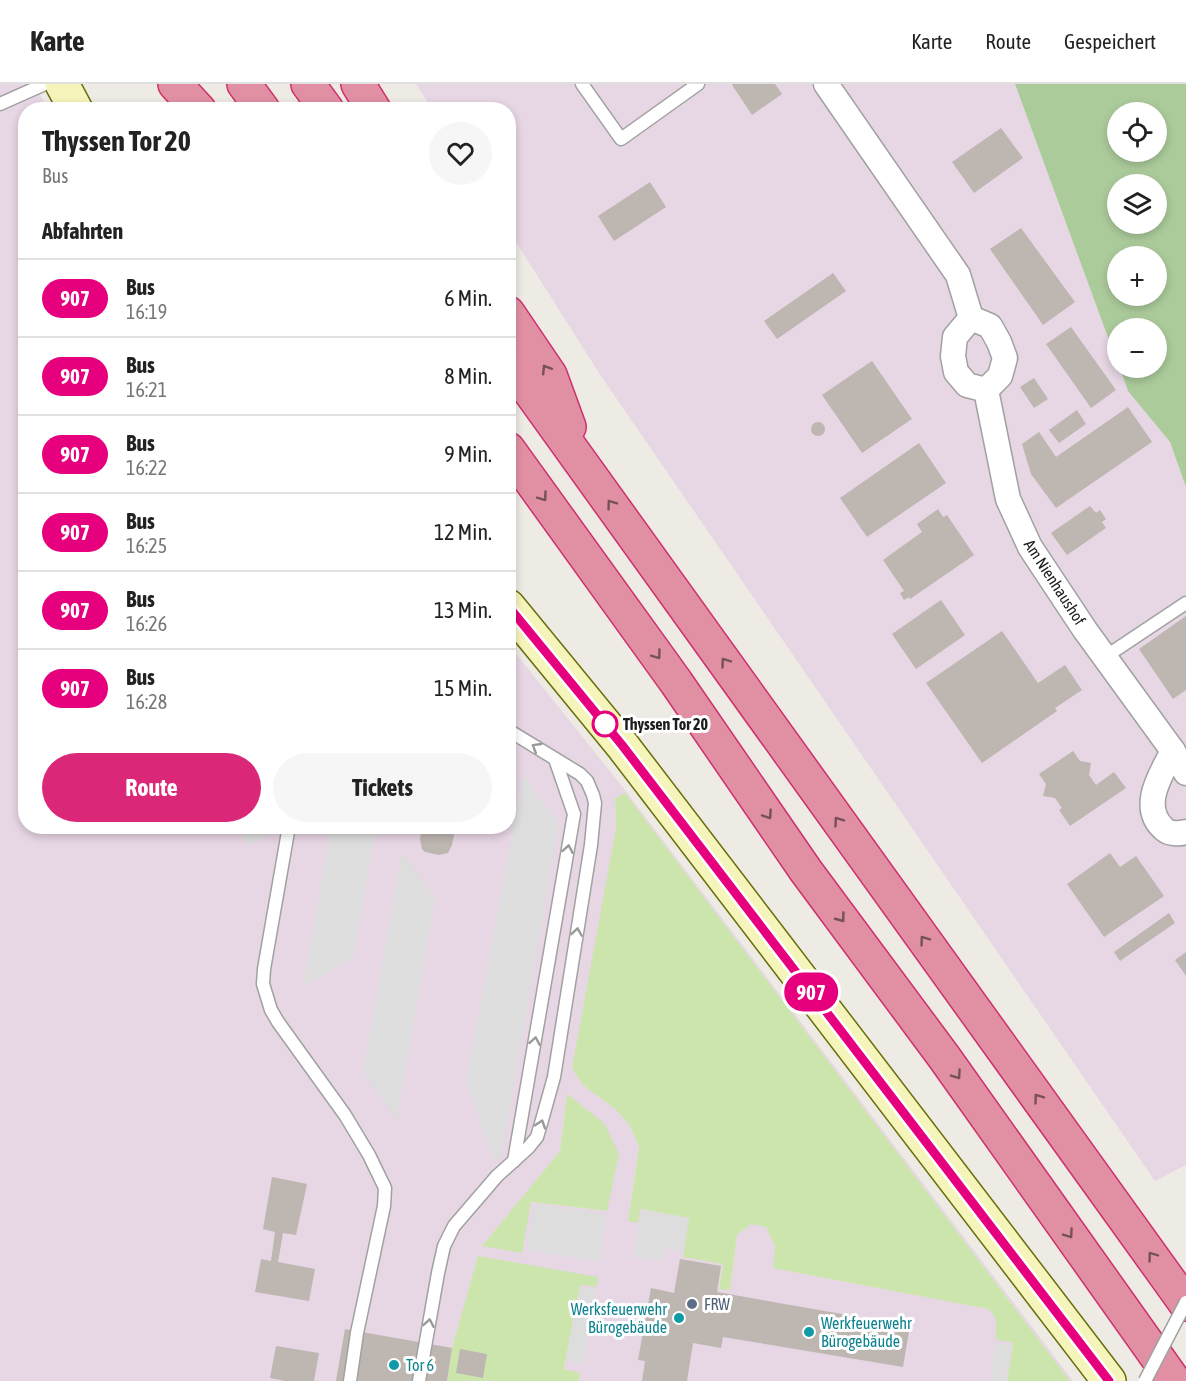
<!DOCTYPE html>
<html lang="de">
<meta charset="utf-8">
<style>
body{margin:0;font-family:"Asap Condensed",sans-serif;background:#f6f6f6;color:#222;height:100vh;display:flex;flex-direction:column;font-size:22px;white-space:nowrap}
*{box-sizing:border-box;margin:0}
p{font-size:20px;color:#767676}
.icon{flex:none;width:33px;height:33px;fill:none;stroke:currentColor;stroke-width:2;stroke-linecap:round;stroke-linejoin:round}
.map{position:relative;flex:1;overflow:hidden}
.panel{position:absolute;left:18px;top:18px;width:498px;height:732px;display:flex;flex-direction:column;background:#fff;border-radius:24px;box-shadow:0 3px 9px #0003}
.panel>*{flex:none}
.badge{padding:0 12px;border-radius:20px;font-size:21px;line-height:39px}
.fabs{position:absolute;left:1107px;top:18px;display:grid;gap:12px}
.fabs a{display:grid;place-items:center;width:60px;height:60px;border-radius:50%;background:#fff;box-shadow:0 3px 9px #0003;font-size:30px}
.map>.badge{position:absolute;translate:-50% -50%;box-shadow:0 0 0 3px #fff}
h2{padding:0 24px;font-size:22px;line-height:54px}
.round{display:grid;place-items:center;flex:none;width:63px;height:63px;border-radius:32px;background:#f6f6f6}
.headline{display:flex;align-items:center;justify-content:space-between;height:102px;padding:0 24px}
h1{font-size:28px;font-weight:700;line-height:45px}
.action{display:flex;gap:12px;margin-top:auto;padding:12px 24px}
.action a{flex:1;height:69px;border-radius:36px;background:#db2777;color:#fff;font-size:24px;font-weight:700;line-height:69px;text-align:center}
.action a+a{background:#f6f6f6;color:#222}
ul{padding:0;list-style:none}
li{display:flex;align-items:center;gap:18px;height:78px;padding:0 24px;border-top:2px solid #e0e0e0}
li div{flex:1}
li b{display:block;font-size:22px}
li em{font-style:normal}
li .badge{min-width:66px;font-weight:700;text-align:center}
header{display:flex;align-items:center;gap:36px;box-sizing:border-box;height:84px;padding:0 30px;background:#fff;border-bottom:2px solid #e0e0e0}
header strong{font-size:28px}
nav{display:flex;gap:33px;margin-inline-start:auto;font-size:21px}
.map>svg:first-child{display:block}
.industrial{fill:#e7d6e4;fill-rule:evenodd}
.grass{fill:#cce5ad}
.forest{fill:#accb9b;fill-rule:evenodd}
.parking{fill:#ddd}
.building{fill:#beb6b1}
.lines{fill:none;stroke-linecap:round;stroke-linejoin:round}
.lane-casing{stroke:#a1a1a1;stroke-width:15}
.street-casing{stroke:#a1a1a1;stroke-width:27}
.secondary-casing{stroke:#686e0b;stroke-width:36}
.highway-casing{stroke:#ce2f6e;stroke-width:36}
.lane{stroke:#fff;stroke-width:12}
.street{stroke:#fff;stroke-width:24}
.secondary{stroke:#f5f5bb;stroke-width:33}
.highway{stroke:#e190a3;stroke-width:33}
.lane-bridge-casing{stroke:#a1a1a1;stroke-width:15;stroke-linecap:butt}
.lane-bridge{stroke:#fff;stroke-width:12}
.oneway{stroke:#755159}
.oneway2{stroke:#999}
.line-casing{stroke:#fff;stroke-width:14}
.line{stroke:#e6007e;stroke-width:9}
.stop-dot{fill:#fff;stroke:#e6007e;stroke-width:3}
.service-dot{fill:#5c6f8a;stroke:#fff;stroke-width:2}
.culture-dot{fill:#0f9aa8;stroke:#fff;stroke-width:2}
.labels{text-anchor:middle;dominant-baseline:central;stroke-width:6;stroke-linejoin:round;paint-order:stroke}
.street-label{font-size:16px;fill:#1d1d1d;stroke:#fff}
.stop-label{font-size:16px;font-weight:bold;fill:#1d1d1d;stroke:#fff;text-anchor:start}
.service-label{font-size:16px;fill:#4e5e75;stroke:#fff;text-anchor:start}
.culture-label{font-size:16px;fill:#0d838f;stroke:#fff;text-anchor:start}
</style>
<header>
<strong>Karte</strong>
<nav><a>Karte</a><a>Route</a><a>Gespeichert</a></nav>
</header>
<div class="map">
<svg width="1186" height="1297" viewBox="0 0 1186 1297">
<rect width="100%" height="100%" fill="#eeeae4"/>
<g class="industrial">
<path d="M0,0H34L48,25L26,26V742H508L509,561L621,701L1073,1297H1070L625,709L615,715L616,744L583,1001L614,1024L629,1040L639,1063L628,1137L640,1125L689,1134L723,1180L719,1204L730,1206L737,1151L751,1140L766,1143L775,1162L774,1184L988,1225L994,1230L997,1239L995,1255L1013,1258L1007,1297H579L580,1289L564,1286L580,1201L479,1172L452,1264L447,1297H0ZM567,1011L607,1127L530,1118L483,1161L560,1067Z"/>
<path d="M416,0H1015L1117,278L1118,284H1120L1128,307L1170,358L1186,403V1081L1155,1097L601,292L509,147L508,26L432,25Z"/>
</g>
<g class="grass">
<path d="M625,709L1070,1297H1007L1013,1259L995,1255C996,1242 999,1234 988,1225L773,1184L775,1162L766,1143L751,1140L737,1151L730,1206L719,1205L723,1180L683,1173L689,1134L640,1125L638,1139L628,1137L639,1063L629,1040L614,1024L583,1001L572,984L616,744L615,714Z"/>
<path d="M567,1010L604,1039L619,1070L607,1127L531,1118L522,1169L482,1162L560,1067Z"/>
<path d="M478,1172L598,1193L596,1203L580,1201L564,1285L580,1289L579,1297H447L452,1264Z"/>
</g>
<path class="forest" d="M1015,0H1186V403L1170,358L1128,307L1120,284H1156V244H1118L1117,278ZM1118,28H1156V68H1118ZM1118,100H1156V140H1118ZM1118,172H1156V212H1118Z"/>
<g class="parking">
<path d="M523,691L559,740L503,1067L495,1079L466,997Z"/>
<path d="M279,742L280,744L248,762L238,743Z"/>
<path d="M331,743H376L354,873L303,903Z"/>
<path d="M402,767L435,815L397,1036L363,988Z"/>
<path d="M534,1120L606,1130L600,1178L527,1166Z"/>
<path d="M641,1126L689,1135L683,1168L665,1164L663,1178L633,1173Z"/>
<path d="M580,1203L597,1206L583,1280L567,1277Z"/>
<path d="M995,1259L1011,1261L1005,1297H990Z"/>
</g>
<g class="building">
<path d="M733,0H775L782,10L752,31L732,1Z"/>
<path d="M1001,44L1023,74L974,109L952,78Z"/>
<path d="M650,98L666,123L614,157L598,132Z"/>
<path d="M1021,144L1075,218L1043,241L990,165Z"/>
<path d="M833,189L846,207L777,255L764,237Z"/>
<path d="M1071,243L1116,306L1091,324L1046,260Z"/>
<path d="M872,277L912,335L862,369L822,311Z"/>
<path d="M1034,294L1048,315L1034,324L1020,303Z"/>
<path d="M1128,323L1152,358L1056,424L1031,390L1022,360L1039,348L1056,373Z"/>
<path d="M1077,326L1086,340L1059,359L1049,346Z"/>
<circle cx="818" cy="345" r="7"/>
<path d="M919,359L946,399L867,453L840,414Z"/>
<path d="M1090,422L1096,429L1100,426L1106,435L1102,438L1106,444L1067,471L1051,449Z"/>
<path d="M938,425L943,433L947,431L974,471L910,515L909,513L904,516L900,509L904,507L883,476L922,448L917,440Z"/>
<path d="M941,516L965,551L916,585L892,550Z"/>
<path d="M1186,532V606L1173,615L1139,565Z"/>
<path d="M1002,547L1038,599L1065,581L1082,606L1055,624L1057,627L982,679L926,599Z"/>
<path d="M1073,667L1080,677L1091,679L1089,691L1096,701L1114,688L1126,704L1070,742L1059,726L1062,724L1055,714L1043,712L1046,700L1039,690Z"/>
<path d="M422,742H456L452,761L448,769L439,771L425,768L422,765L420,755Z"/>
<path d="M1110,769L1120,783L1136,772L1164,812L1104,853L1067,800Z"/>
<path d="M1169,829L1175,839L1120,877L1114,868Z"/>
<path d="M1186,868V892L1175,876Z"/>
<path d="M272,1093L307,1100L296,1151L283,1149L278,1178L315,1185L309,1217L255,1208L261,1175L271,1177L275,1148L263,1145Z"/>
<path d="M680,1175L721,1182L717,1208L910,1242L903,1283L723,1253L721,1264L693,1259L687,1297H642L645,1277L638,1276L651,1204L674,1209Z"/>
<path d="M345,1245L452,1264L447,1297H336Z"/>
<path d="M276,1262L319,1269L314,1297H285L270,1294Z"/>
<path d="M460,1265L487,1270L483,1294L456,1289Z"/>
</g>
<g class="lines">
<defs>
<g id="lane">
<path d="M582,0L621,55L698,0"/>
<path d="M0,20L45,0"/>
<path d="M1105,573L1186,519"/>
<path d="M289,742L264,885L263,900L271,926L278,938L345,1031L369,1071L385,1104L384,1122L357,1249L350,1297"/>
<path d="M514,1077L574,730L555,675"/>
<path d="M419,1297L438,1189L444,1162L454,1142L497,1092L528,1064L537,1053L542,1036L554,993L591,761L595,719L593,711L587,697L580,690L508,646"/>
</g>
<g id="street">
<path d="M826,0L958,191L971,234L955,253L953,272L956,288L967,301L986,306L1008,415L1030,463L1085,546L1173,667L1186,689"/>
<path d="M971,234L990,242L999,258L1005,274L1000,292L986,306"/>
<path d="M1173,667C1161,690 1139,723 1164,745C1169,750 1179,750 1186,748"/>
</g>
<g id="secondary">
<path d="M62,0L76,26"/>
<path d="M508,522L622,661L1109,1297"/>
</g>
<g id="highway">
<path d="M175,0L199,26"/>
<path d="M244,0L263,26"/>
<path d="M308,0L327,26"/>
<path d="M358,0L374,26"/>
<path d="M508,229L550,291L569,343"/>
<path d="M508,277L1186,1220"/>
<path d="M508,365L676,598L806,787L944,973L1174,1297"/>
</g>
</defs>
<use href="#lane" class="lane-casing"/>
<use href="#street" class="street-casing"/>
<use href="#secondary" class="secondary-casing"/>
<use href="#highway" class="highway-casing"/>
<use href="#lane" class="lane"/>
<use href="#street" class="street"/>
<use href="#secondary" class="secondary"/>
<use href="#highway" class="highway"/>
<defs>
<path id="lane-bridge" d="M1145,1297L1186,1218"/>
</defs>
<use href="#lane-bridge" class="lane-bridge-casing"/>
<use href="#lane-bridge" class="lane-bridge"/>
</g>
<defs><path id="oneway-chevron" d="M-2-3.5L2.5 0L-2 3.5" fill="none" stroke-width="1.6" stroke-linecap="round" stroke-linejoin="round" transform="scale(1.5)"/></defs>
<g class="oneway">
<use href="#oneway-chevron" transform="translate(546 285) rotate(-122)"/>
<use href="#oneway-chevron" transform="translate(543 413) rotate(54)"/>
<use href="#oneway-chevron" transform="translate(611 420) rotate(-126)"/>
<use href="#oneway-chevron" transform="translate(657 571) rotate(54)"/>
<use href="#oneway-chevron" transform="translate(725 578) rotate(-126)"/>
<use href="#oneway-chevron" transform="translate(768 731) rotate(56)"/>
<use href="#oneway-chevron" transform="translate(838 737) rotate(-126)"/>
<use href="#oneway-chevron" transform="translate(841 834) rotate(53)"/>
<use href="#oneway-chevron" transform="translate(924 856) rotate(-126)"/>
<use href="#oneway-chevron" transform="translate(957 991) rotate(55)"/>
<use href="#oneway-chevron" transform="translate(1038 1014) rotate(-126)"/>
<use href="#oneway-chevron" transform="translate(1069 1150) rotate(55)"/>
<use href="#oneway-chevron" transform="translate(1152 1172) rotate(-126)"/>
</g>
<g class="oneway2">
<use href="#oneway-chevron" transform="translate(536 663) rotate(-149)"/>
<use href="#oneway-chevron" transform="translate(568 765) rotate(-80)"/>
<use href="#oneway-chevron" transform="translate(577 848) rotate(-81)"/>
<use href="#oneway-chevron" transform="translate(535 957) rotate(-80)"/>
<use href="#oneway-chevron" transform="translate(541 1040) rotate(-72)"/>
<use href="#oneway-chevron" transform="translate(429 1239) rotate(-80)"/>
</g>
<g class="lines">
<defs>
<path id="line" d="M508,522L622,661L1109,1297"/>
</defs>
<use href="#line" class="line-casing"/>
<use href="#line" class="line"/>
</g>
<circle class="stop-dot" cx="605" cy="640" r="12"/>
<circle class="service-dot" cx="692" cy="1220" r="6"/>
<g class="culture-dot">
<circle cx="679" cy="1234" r="6"/>
<circle cx="809" cy="1248" r="6"/>
<circle cx="394" cy="1281" r="6"/>
</g>
<g class="labels">
<g class="street-label">
<text transform="translate(1055 498) rotate(57)">Am Nienhaushof</text>
</g>
<g class="stop-label">
<text x="623" y="640">Thyssen Tor 20</text>
</g>
<g class="service-label">
<text x="704" y="1220">FRW</text>
</g>
<g class="culture-label">
<text x="667" y="1225" text-anchor="end">Werksfeuerwehr<tspan x="667" dy="18">Bürogebäude</tspan></text>
<text x="821" y="1239">Werkfeuerwehr<tspan x="821" dy="18">Bürogebäude</tspan></text>
<text x="406" y="1281">Tor 6</text>
</g>
</g>
</svg>
<div class="fabs">
<a><svg class="icon" aria-label="locate" viewBox="0 0 24 24"><circle cx="12" cy="12" r="6"/><path d="M12 2v4M12 18v4M2 12h4M18 12h4"/></svg></a>
<a><svg class="icon" aria-label="layers" viewBox="0 0 24 24"><path d="M12 4l9 5-9 5-9-5zM3 14l9 5 9-5"/></svg></a>
<a>+</a>
<a>−</a>
</div>
<b class="badge" style="left:811px;top:908px;background:#e6007e;color:#fff">907</b>
<section class="panel">
<div class="headline"><div><h1>Thyssen Tor 20</h1><p>Bus</p></div><a class="round"><svg class="icon" aria-label="heart" viewBox="0 0 24 24"><path d="M12 20l-8-8c-3-5 5-10 8-4 3-6 11-1 8 4z"/></svg></a></div>
<h2>Abfahrten</h2>
<ul>
<li><span class="badge" style="background:#e6007e;color:#fff">907</span><div><b>Bus</b><p>16:19</p></div><em>6 Min.</em></li>
<li><span class="badge" style="background:#e6007e;color:#fff">907</span><div><b>Bus</b><p>16:21</p></div><em>8 Min.</em></li>
<li><span class="badge" style="background:#e6007e;color:#fff">907</span><div><b>Bus</b><p>16:22</p></div><em>9 Min.</em></li>
<li><span class="badge" style="background:#e6007e;color:#fff">907</span><div><b>Bus</b><p>16:25</p></div><em>12 Min.</em></li>
<li><span class="badge" style="background:#e6007e;color:#fff">907</span><div><b>Bus</b><p>16:26</p></div><em>13 Min.</em></li>
<li><span class="badge" style="background:#e6007e;color:#fff">907</span><div><b>Bus</b><p>16:28</p></div><em>15 Min.</em></li>
</ul>
<div class="action"><a>Route</a><a>Tickets</a></div>
</section>
</div>
